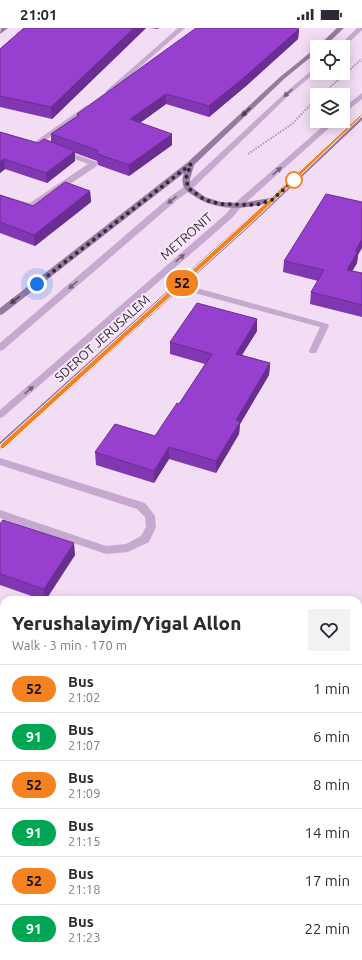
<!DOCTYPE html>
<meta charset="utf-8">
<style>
body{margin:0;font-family:Ubuntu,sans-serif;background:#f2f2f3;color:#2b2b33;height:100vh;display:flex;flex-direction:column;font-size:15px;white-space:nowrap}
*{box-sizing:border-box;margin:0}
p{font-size:13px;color:#7c7c81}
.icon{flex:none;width:22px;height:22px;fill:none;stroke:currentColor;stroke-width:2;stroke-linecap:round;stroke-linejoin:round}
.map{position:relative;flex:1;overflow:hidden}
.side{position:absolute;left:0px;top:568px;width:362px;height:364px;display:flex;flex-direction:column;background:#fff;border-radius:12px 12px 0 0;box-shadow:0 2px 10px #0003}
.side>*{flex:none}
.badge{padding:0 8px;border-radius:13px;font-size:14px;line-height:26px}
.controls{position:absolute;left:310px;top:12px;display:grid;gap:8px}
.controls a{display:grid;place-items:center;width:40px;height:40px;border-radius:0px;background:#fff;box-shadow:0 2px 10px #0003;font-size:20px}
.you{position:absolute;width:20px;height:20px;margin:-10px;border:3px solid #fff;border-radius:50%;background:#1a73e8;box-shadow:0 0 0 6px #1a73e833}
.map>.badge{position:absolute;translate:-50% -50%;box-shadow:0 0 0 2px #fff}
.round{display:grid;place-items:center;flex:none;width:42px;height:42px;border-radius:0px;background:#f2f2f3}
.headline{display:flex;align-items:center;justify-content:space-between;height:68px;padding:0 12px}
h1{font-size:19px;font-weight:800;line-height:30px}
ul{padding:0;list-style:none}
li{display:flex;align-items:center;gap:12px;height:48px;padding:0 12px;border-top:1px solid #e1e1e2}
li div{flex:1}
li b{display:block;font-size:15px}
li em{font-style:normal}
li .badge{min-width:44px;font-weight:700;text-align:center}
.status{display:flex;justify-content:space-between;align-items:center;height:28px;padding:0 20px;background:#fff;direction:ltr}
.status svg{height:11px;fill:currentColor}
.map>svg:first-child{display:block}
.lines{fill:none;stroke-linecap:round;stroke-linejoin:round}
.path{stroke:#b292ba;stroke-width:2;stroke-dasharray:1.5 1.5;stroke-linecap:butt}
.lane{fill:#c7a8ce;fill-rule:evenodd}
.secondary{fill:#9779a2;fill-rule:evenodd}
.wall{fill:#8237b2}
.shaded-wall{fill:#6a2d91}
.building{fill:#9740cf;stroke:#6a2d91}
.oneway{fill:#76627d}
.oneway2{fill:#4d3d54}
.line{fill:#f58220;stroke:#fff}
.walk{stroke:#34293a;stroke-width:4;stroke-dasharray:0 7.2}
.stop-dot{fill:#fff;stroke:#f58220;stroke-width:2}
.labels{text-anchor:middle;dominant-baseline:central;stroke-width:4;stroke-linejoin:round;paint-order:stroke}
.street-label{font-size:13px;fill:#34293a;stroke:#faeafb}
</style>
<div class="status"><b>21:01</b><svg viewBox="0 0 49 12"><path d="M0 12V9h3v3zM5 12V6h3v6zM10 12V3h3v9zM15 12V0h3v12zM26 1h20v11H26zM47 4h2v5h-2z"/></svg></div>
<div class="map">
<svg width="362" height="932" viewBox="0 0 362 932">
<rect width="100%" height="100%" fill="#f2ddf4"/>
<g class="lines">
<g class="path">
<path d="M321,67L362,31"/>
<path d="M248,126L292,96L317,70"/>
</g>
<g class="lane">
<path d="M178,0H185L110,65H106V63Z"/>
<path d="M357,0H362V2L343,20V19H338Z"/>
<path d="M317,38V43L290,66L191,162L177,172L3,322L0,323V315L171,168L185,158L286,64Z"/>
<path d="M362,65V71L343,86V80Z"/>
<path d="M87,77L90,79L89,80L42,115L97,134V138L34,180H31L0,171V167L30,175L88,136L33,115Z"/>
<path d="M329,93H337L241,179L232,190L3,389L0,390V382L226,186L235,175Z"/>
<path d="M176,256H182L328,296L329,298L316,325H310L309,323L320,299L176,260L175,258Z"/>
<path d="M0,430L145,475L155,488L156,499L149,514L128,524L106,526L0,490V482L106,518L126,516L141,508L146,499L145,489L137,481L0,437Z"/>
</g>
<g class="secondary">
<path d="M1,0H8L0,6Z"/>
<path d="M337,0H344L324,19H317V24L284,51L194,137L190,151V158L205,169L221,174L241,175L270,170L360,87L362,86V92L251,197L3,421L0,422V414L264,176C240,182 215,182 194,168C184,162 180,157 184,145L3,286L0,287V280L188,134L280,49L317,19Z"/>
</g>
</g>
<g class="wall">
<path d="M24,0H146L52,91L0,79V21Z"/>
<path d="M150,0H159L158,1Z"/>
<path d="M299,1L298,11L246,58L209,89L166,76L140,95L172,117L129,148L98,137L97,133L75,125V133L47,155L5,141L0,145V104L38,115L51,114V106L77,88V86Z"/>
<path d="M90,163L91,174L35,218L0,205V167L33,178Z"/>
<path d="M358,227L357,235L352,243L362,245V289L310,276L311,264L318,253L283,244L284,233Z"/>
<path d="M257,303L242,327L270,335L269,347L240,396L239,406L216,445L169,431L154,455L96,437L95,424L155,408L179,376L205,336L170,326V314Z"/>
<path d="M0,496L75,527L46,572H43L0,557Z"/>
<path d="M4,928H75L73,932H0Z"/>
<path d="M277,928H358L362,932H279Z"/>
</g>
<g class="shaded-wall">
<path d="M134,0H146L52,91L51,79Z"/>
<path d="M299,1L298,11L246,58L209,89V78Z"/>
<path d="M166,66V76L130,102V91Z"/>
<path d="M172,106V117L129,148V137Z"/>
<path d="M75,123V133L47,155L46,145Z"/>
<path d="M4,131L5,141L0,145V134Z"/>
<path d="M90,163L91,174L35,218L34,207Z"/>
<path d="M362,211V220L358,227L357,235L346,254L347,242L355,223Z"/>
<path d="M257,291V303L235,338L236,326Z"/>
<path d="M270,335L269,347L240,396L239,406L216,445V433L236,392Z"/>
<path d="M169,419V431L154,455V443Z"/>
<path d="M74,515L75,527L45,572L44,561Z"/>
<path d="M362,763V773L358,775V765Z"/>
<path d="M19,928H22L23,932H17Z"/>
<path d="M67,928H75L73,932H66Z"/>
</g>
<g class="building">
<path d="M24,0H134L51,79L0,68V21Z"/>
<path d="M196,0H296L299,1L247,47L209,78L166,66L130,91L172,106L129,137L98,126L97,122L51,106L79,87L77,86Z"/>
<path d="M0,104L38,115L44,111L75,123L46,145L4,131L0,134Z"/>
<path d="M65,154L90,163L34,207L0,194V167L33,178Z"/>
<path d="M326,166L362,174V211L355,223H358L347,242L362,245V277L311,264L324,242L284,233Z"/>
<path d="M197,275L257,291L236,326L270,335L236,392L240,394L216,433L169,419L154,443L95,424L115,396L155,408L177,375L179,376L212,326L170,314Z"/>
<path d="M3,492L74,515L44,561L0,546V496Z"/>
<path d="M362,622V763L358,765V624Z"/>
<path d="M4,757V928H19L17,932H0V765Z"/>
<path d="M362,846V932H285L283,928H358V848Z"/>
<path d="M33,928H67L66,932H44Z"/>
</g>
<defs><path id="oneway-solid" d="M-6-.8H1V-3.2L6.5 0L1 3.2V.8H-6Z"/></defs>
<g class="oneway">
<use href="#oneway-solid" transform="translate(288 65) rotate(138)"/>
<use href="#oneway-solid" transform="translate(277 143) rotate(-42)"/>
<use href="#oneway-solid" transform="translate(172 172) rotate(141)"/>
<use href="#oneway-solid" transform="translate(180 230) rotate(-41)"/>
<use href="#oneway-solid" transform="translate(73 257) rotate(139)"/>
<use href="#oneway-solid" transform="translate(29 362) rotate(-41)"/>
</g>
<g class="oneway2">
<use href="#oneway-solid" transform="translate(246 84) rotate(137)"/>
<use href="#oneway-solid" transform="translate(15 272) rotate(142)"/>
</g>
<path class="line" d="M360,87L362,88L250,196L3,421H0V417L246,193Z"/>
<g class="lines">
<path class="walk" d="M37,256L191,136L186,150L188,160L205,172L220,176L256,177L272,172L295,151L294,152"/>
</g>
<circle class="stop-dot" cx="294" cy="152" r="8"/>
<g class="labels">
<g class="street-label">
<text transform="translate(186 208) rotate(-41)">METRONIT</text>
<text transform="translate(102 310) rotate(-42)">SDEROT JERUSALEM</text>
</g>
</g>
</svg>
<div class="controls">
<a><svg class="icon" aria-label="locate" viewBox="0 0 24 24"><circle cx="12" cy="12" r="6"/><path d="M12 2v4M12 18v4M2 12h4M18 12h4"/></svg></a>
<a><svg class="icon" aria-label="layers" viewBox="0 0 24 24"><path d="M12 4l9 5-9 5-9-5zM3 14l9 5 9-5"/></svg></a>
</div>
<div class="you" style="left:37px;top:256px"></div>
<b class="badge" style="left:182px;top:255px;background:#f58220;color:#111">52</b>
<section class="side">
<div class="headline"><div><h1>Yerushalayim/Yigal Allon</h1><p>Walk · 3 min · 170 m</p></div><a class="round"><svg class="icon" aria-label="heart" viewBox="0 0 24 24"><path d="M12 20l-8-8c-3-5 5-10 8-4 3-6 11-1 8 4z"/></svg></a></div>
<ul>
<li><span class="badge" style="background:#f58220;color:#111">52</span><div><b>Bus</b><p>21:02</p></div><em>1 min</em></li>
<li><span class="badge" style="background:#00a651;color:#fff">91</span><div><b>Bus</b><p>21:07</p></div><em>6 min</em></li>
<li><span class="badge" style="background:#f58220;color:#111">52</span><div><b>Bus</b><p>21:09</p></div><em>8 min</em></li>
<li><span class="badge" style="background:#00a651;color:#fff">91</span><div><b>Bus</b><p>21:15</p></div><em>14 min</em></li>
<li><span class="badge" style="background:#f58220;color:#111">52</span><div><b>Bus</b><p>21:18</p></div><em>17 min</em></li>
<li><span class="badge" style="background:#00a651;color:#fff">91</span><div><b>Bus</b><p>21:23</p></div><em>22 min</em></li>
</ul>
</section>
</div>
